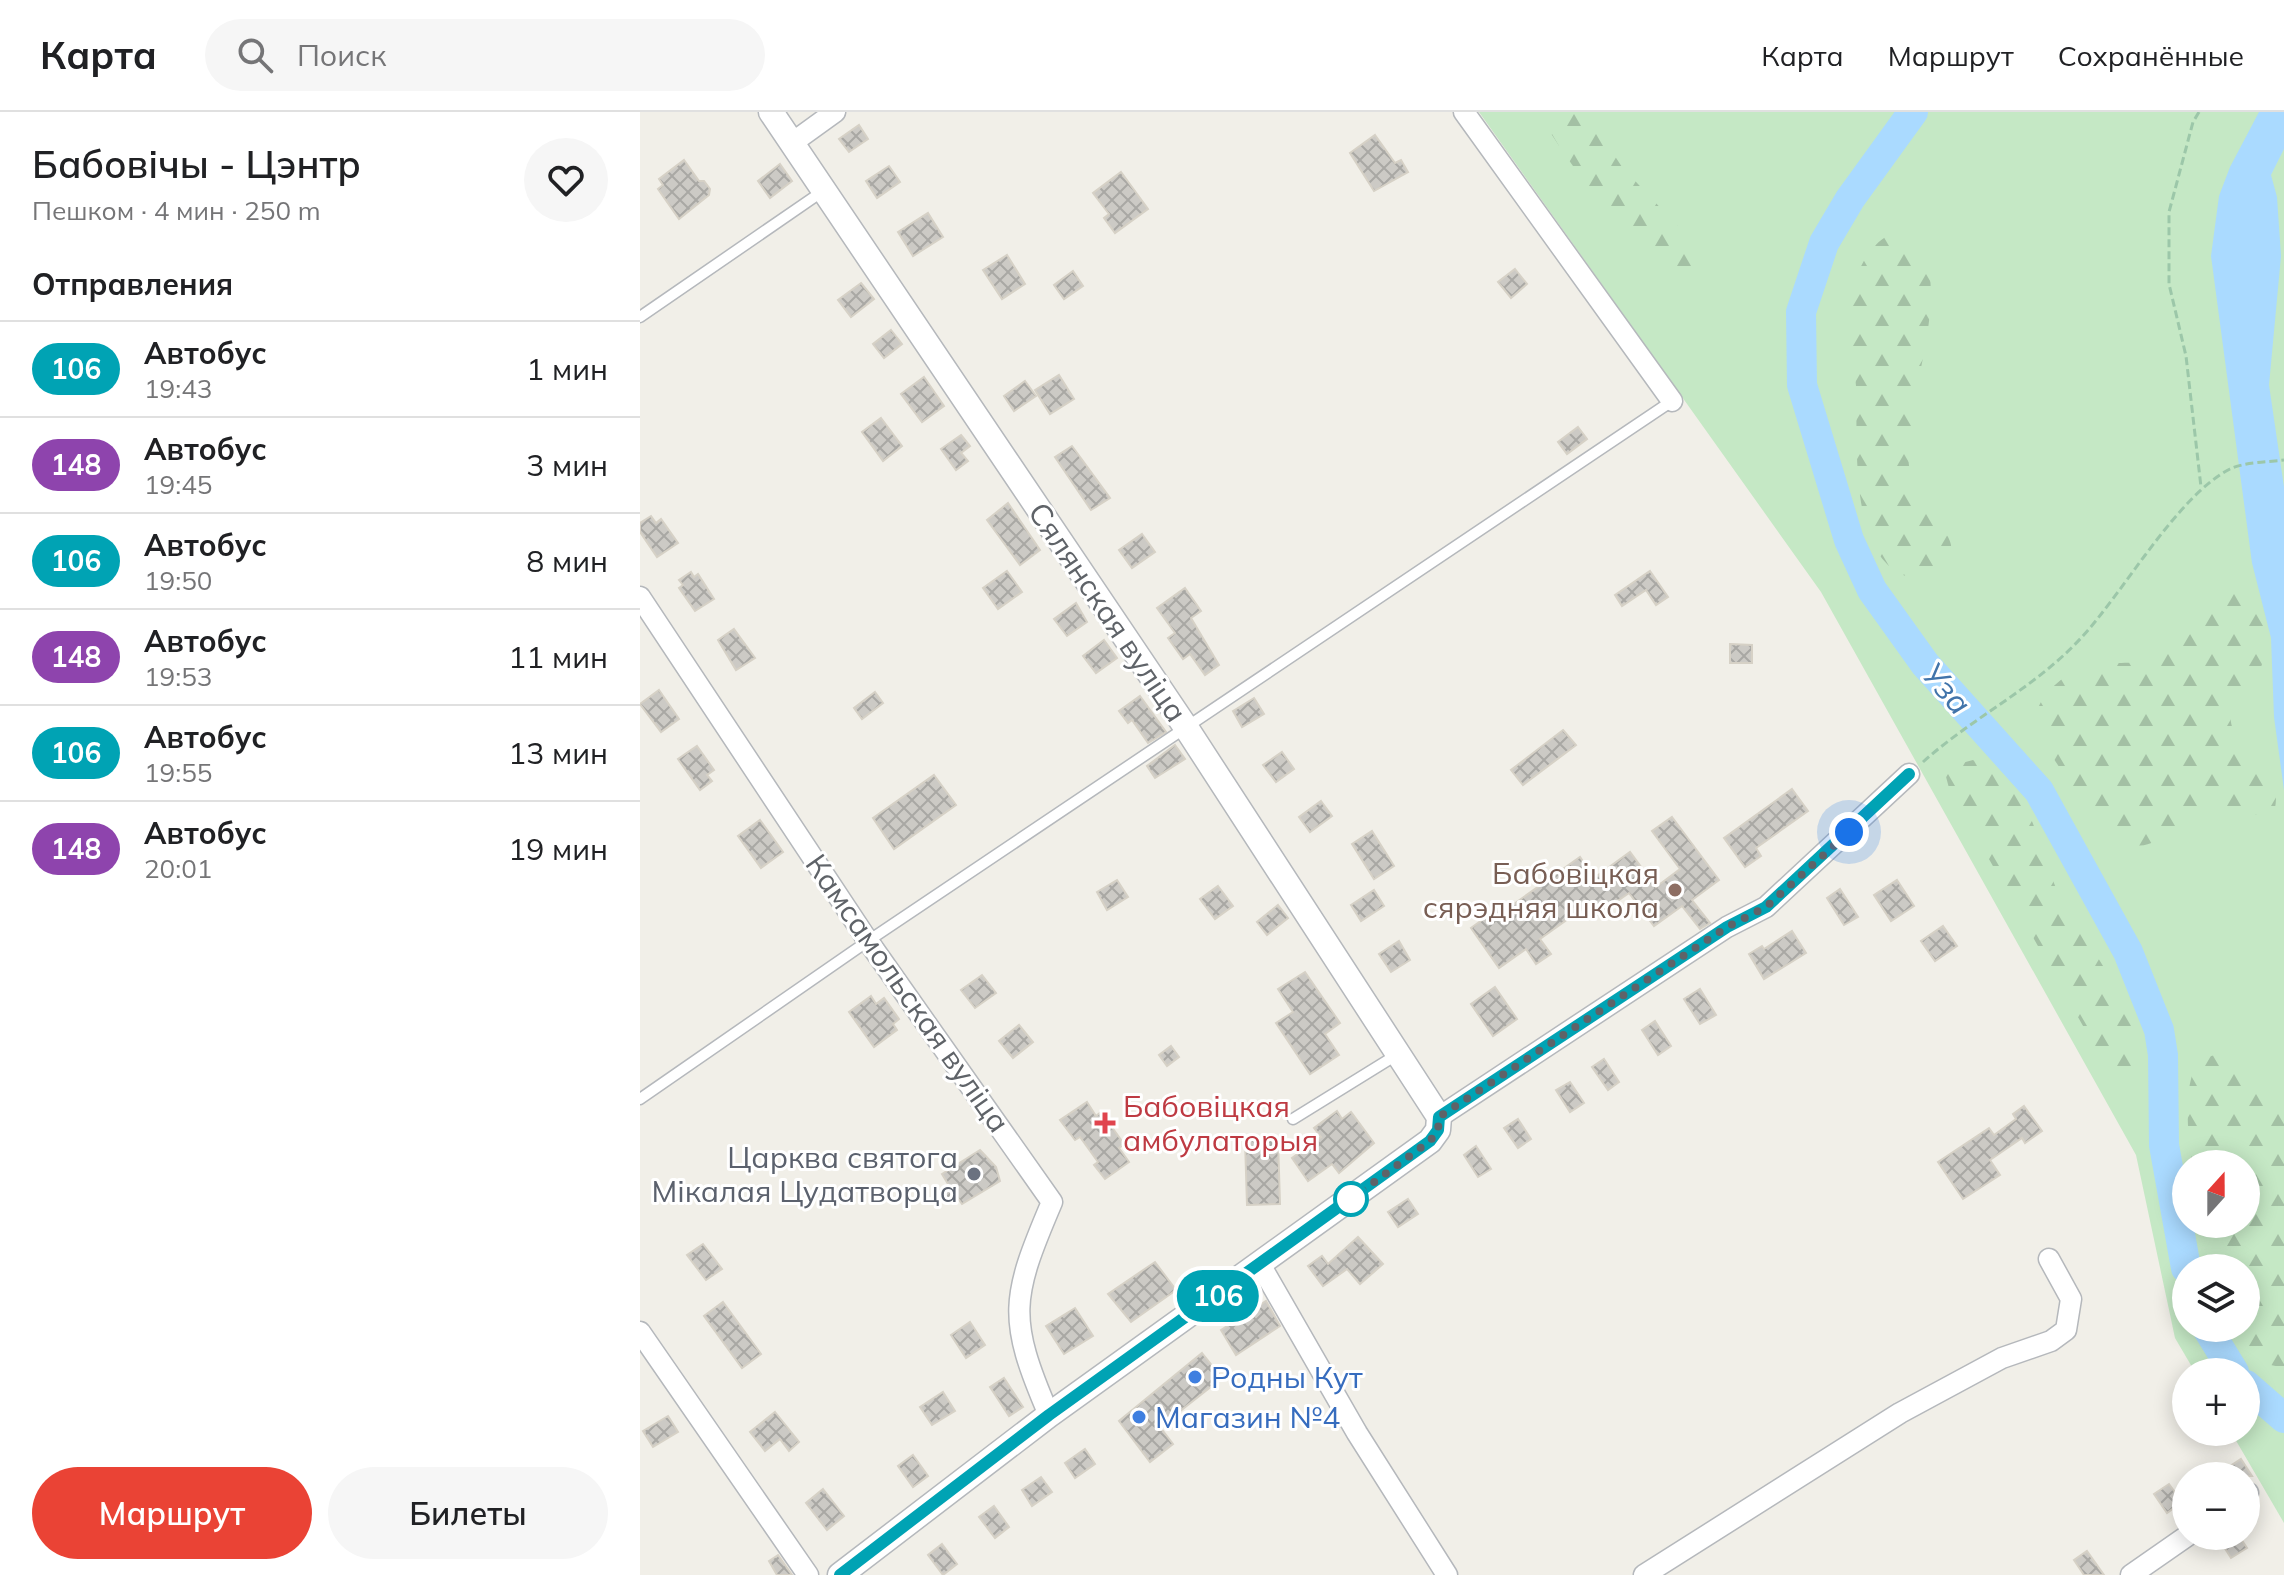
<!DOCTYPE html>
<html lang="ru">
<meta charset="utf-8">
<style>
body{margin:0;font-family:Mulish,sans-serif;background:#f6f6f6;color:#202124;height:100vh;display:flex;flex-direction:column;font-size:30px;white-space:nowrap}
*{box-sizing:border-box;margin:0}
p{font-size:26px;color:#757577}
.icon{flex:none;width:44px;height:44px;fill:none;stroke:currentColor;stroke-width:2;stroke-linecap:round;stroke-linejoin:round}
.map{position:relative;flex:1;overflow:hidden}
.details{display:flex;flex-direction:column;background:#fff;width:640px}
.details>*{flex:none}
.badge{padding:0 16px;border-radius:26px;font-size:28px;line-height:52px}
.needle{width:52px;rotate:21deg}
.buttons{position:absolute;left:1532px;top:1038px;display:grid;gap:16px}
.buttons a{display:grid;place-items:center;width:88px;height:88px;border-radius:50%;background:#fff;box-shadow:0 4px 20px #0003;font-size:40px}
.you{position:absolute;width:40px;height:40px;margin:-20px;border:6px solid #fff;border-radius:50%;background:#1a73e8;box-shadow:0 0 0 12px #1a73e833}
.map>.badge{position:absolute;translate:-50% -50%;box-shadow:0 0 0 4px #fff}
h2{padding:0 32px;font-size:30px;line-height:72px}
.round{display:grid;place-items:center;flex:none;width:84px;height:84px;border-radius:42px;background:#f6f6f6}
.head{display:flex;align-items:center;justify-content:space-between;height:136px;padding:0 32px}
h1{font-size:38px;font-weight:600;line-height:60px}
.primary-button{display:flex;gap:16px;margin-top:auto;padding:16px 32px}
.primary-button a{flex:1;height:92px;border-radius:48px;background:#ea4335;color:#fff;font-size:32px;font-weight:600;line-height:92px;text-align:center}
.primary-button a+a{background:#f6f6f6;color:#202124}
ul{padding:0;list-style:none}
li{display:flex;align-items:center;gap:24px;height:96px;padding:0 32px;border-top:2px solid #e0e0e0}
li div{flex:1}
li b{display:block;font-size:30px}
li em{font-style:normal}
li .badge{min-width:88px;font-weight:700;text-align:center}
header{display:flex;align-items:center;gap:48px;box-sizing:border-box;height:112px;padding:0 40px;background:#fff;border-bottom:2px solid #e0e0e0}
header strong{font-size:38px}
nav{display:flex;gap:44px;margin-inline-start:auto;font-size:28px}
.search{width:560px;height:72px;background:#f6f6f6;display:flex;align-items:center;gap:20px;box-sizing:border-box;padding:0 28px;border-radius:44px;color:#757577;font-size:30px}
main{display:flex;flex:1;min-height:0}
.map>svg:first-child{display:block}
.green{fill:#c5e8c5;fill-rule:evenodd}
.forest{fill:url(#forest-firs)}
.water{fill:#aadaff}
.lines{fill:none;stroke-linecap:round;stroke-linejoin:round}
.river{stroke:#aadaff;stroke-width:30}
.building{fill:url(#building-cross-hatch);stroke:#d6d1c6;stroke-width:2}
.service-casing{stroke:#b5b8bc;stroke-width:13}
.minor-casing{stroke:#b5b8bc;stroke-width:23}
.tertiary-casing{stroke:#b5b8bc;stroke-width:27}
.path{stroke:#9cc7a9;stroke-width:3;stroke-dasharray:8 4;stroke-linecap:butt}
.service{stroke:#fff;stroke-width:10}
.minor{stroke:#fff;stroke-width:20}
.tertiary{stroke:#fff;stroke-width:24}
.line-casing{stroke:#fff;stroke-width:18}
.line{stroke:#00a3b4;stroke-width:12}
.walk{stroke:#5f6368;stroke-width:8;stroke-dasharray:0 14.4}
.education-dot{fill:#8d6e63;stroke:#fff;stroke-width:3}
.health-dot{fill:#e0444e;stroke:#fff;stroke-width:3}
.worship-dot{fill:#6b7280;stroke:#fff;stroke-width:3}
.stop-dot{fill:#fff;stroke:#00a3b4;stroke-width:4}
.shop-dot{fill:#3f7fe0;stroke:#fff;stroke-width:3}
.labels{text-anchor:middle;dominant-baseline:central;stroke-width:6;stroke-linejoin:round;paint-order:stroke}
.street-label{font-size:30px;fill:#5f6368;stroke:#fff}
.education-label{font-size:30px;fill:#785e54;stroke:#fff;text-anchor:end}
.health-label{font-size:30px;fill:#be3a42;stroke:#fff;text-anchor:start}
.worship-label{font-size:30px;fill:#5b616d;stroke:#fff;text-anchor:end}
.shop-label{font-size:30px;fill:#366cbe;stroke:#fff;text-anchor:start}
.water-label{font-size:32px;font-style:italic;fill:#4174aa;stroke:#fff}
</style>
<header>
<strong>Карта</strong>
<div class="search"><svg class="icon" aria-label="search" viewBox="0 0 24 24"><circle cx="10" cy="10" r="6"/><path d="M15 15l6 6"/></svg>Поиск</div>
<nav><a>Карта</a><a>Маршрут</a><a>Сохранённые</a></nav>
</header>
<main>
<section class="details">
<div class="head"><div><h1>Бабовічы - Цэнтр</h1><p>Пешком · 4 мин · 250 m</p></div><a class="round"><svg class="icon" aria-label="heart" viewBox="0 0 24 24"><path d="M12 20l-8-8c-3-5 5-10 8-4 3-6 11-1 8 4z"/></svg></a></div>
<h2>Отправления</h2>
<ul>
<li><span class="badge" style="background:#00a3b4;color:#fff">106</span><div><b>Автобус</b><p>19:43</p></div><em>1 мин</em></li>
<li><span class="badge" style="background:#8e44ad;color:#fff">148</span><div><b>Автобус</b><p>19:45</p></div><em>3 мин</em></li>
<li><span class="badge" style="background:#00a3b4;color:#fff">106</span><div><b>Автобус</b><p>19:50</p></div><em>8 мин</em></li>
<li><span class="badge" style="background:#8e44ad;color:#fff">148</span><div><b>Автобус</b><p>19:53</p></div><em>11 мин</em></li>
<li><span class="badge" style="background:#00a3b4;color:#fff">106</span><div><b>Автобус</b><p>19:55</p></div><em>13 мин</em></li>
<li><span class="badge" style="background:#8e44ad;color:#fff">148</span><div><b>Автобус</b><p>20:01</p></div><em>19 мин</em></li>
</ul>
<div class="primary-button"><a>Маршрут</a><a>Билеты</a></div>
</section>
<div class="map">
<svg width="1644" height="1463" viewBox="0 0 1644 1463">
<defs>
<pattern id="forest-firs" width="22" height="20" patternUnits="userSpaceOnUse" patternTransform="scale(2)"><rect width="22" height="20" fill="#c5e8c5"/><path d="M5 1l3.5 6h-7zM16 11l3.5 6h-7z" fill="#a3c0a4"/></pattern>
<pattern id="building-cross-hatch" width="8" height="8" patternUnits="userSpaceOnUse" patternTransform="scale(2)"><rect width="8" height="8" fill="#cccac5"/><path d="M0 0l8 8M0 8l8-8" fill="none" stroke="#a9a8a4"/></pattern>
</defs>
<rect width="100%" height="100%" fill="#f1efe8"/>
<path class="green" d="M839,0H1260L1212,63L1171,133L1151,202L1150,249L1158,300L1212,464L1232,454L1177,292L1169,226L1181,171L1204,119L1284,0H1644V1411L1591,1320H1606V1260H1555L1535,1226L1496,1043L1181,480ZM1546,1052H1606V1112H1546ZM1546,1156H1606V1216H1546Z"/>
<g class="forest">
<path d="M897,0H946L982,55L1060,138L1065,155L1061,161C1007,174 923,40 897,0Z"/>
<path d="M1254,121C1322,130 1276,262 1272,304C1271,321 1266,343 1270,359C1272,371 1280,388 1287,399C1300,419 1317,423 1310,450L1286,467C1271,466 1258,464 1247,452C1210,416 1218,322 1216,274C1215,248 1203,223 1208,196C1213,168 1226,131 1254,121Z"/>
<path d="M1591,473C1626,477 1633,531 1619,560C1612,575 1594,582 1591,600C1585,638 1644,650 1635,696C1608,712 1586,694 1558,701C1537,707 1518,738 1495,733C1469,726 1401,638 1396,612C1394,600 1401,588 1409,579C1455,531 1486,566 1532,539C1560,523 1562,483 1591,473Z"/>
<path d="M1333,648C1349,656 1365,666 1376,681C1398,709 1403,750 1419,782C1438,821 1520,922 1494,962L1474,963L1465,953L1309,676L1305,661L1307,655Z"/>
<path d="M1578,942C1614,945 1615,968 1644,983V1254C1620,1257 1605,1234 1594,1216H1606V1156H1573L1562,1115V1112H1606V1052H1552C1548,1017 1542,980 1558,948Z"/>
</g>
<path class="water" d="M1619,0H1644V37L1631,63L1637,85L1641,144L1629,273L1644,375V678L1634,605L1631,526L1612,451L1571,144L1579,84L1590,55Z"/>
<g class="lines">
<g class="river">
<path d="M1273,0L1210,87L1184,131L1161,200L1162,273L1209,428L1232,478L1285,552L1399,679L1488,840L1519,918L1523,943L1524,1033L1546,1156"/>
<path d="M1567,1216L1594,1260"/>
<path d="M1606,1273L1644,1306"/>
</g>
</g>
<g class="building">
<path d="M219,13L228,27L209,40L199,27Z"/>
<path d="M735,23L755,51L761,48L768,60L734,79L710,41Z"/>
<path d="M44,48L59,69H64L70,77L69,83L39,107L18,77L23,73L19,67Z"/>
<path d="M140,52L152,69L130,86L118,69Z"/>
<path d="M249,54L260,70L237,86L226,69Z"/>
<path d="M481,60L508,97L475,121L464,106L469,102L453,81Z"/>
<path d="M288,101L303,125L273,144L258,120Z"/>
<path d="M367,143L385,172L362,187L343,158Z"/>
<path d="M875,157L887,172L871,186L858,170Z"/>
<path d="M433,159L443,174L424,187L414,173Z"/>
<path d="M221,171L234,187L211,205L198,188Z"/>
<path d="M251,218L262,232L244,246L233,232Z"/>
<path d="M419,263L434,287L410,302L395,278Z"/>
<path d="M284,265L304,294L282,310L261,282Z"/>
<path d="M385,269L396,284L374,299L364,284Z"/>
<path d="M241,306L262,334L243,349L222,320Z"/>
<path d="M938,315L947,327L927,342L918,330Z"/>
<path d="M321,323L330,334L321,341L328,349L316,358L301,337Z"/>
<path d="M432,334L470,386L451,398L415,345Z"/>
<path d="M368,391L400,438L380,453L347,408Z"/>
<path d="M11,404L16,411L21,407L38,431L17,445L0,420V411Z"/>
<path d="M502,422L515,440L492,456L479,438Z"/>
<path d="M367,459L382,480L358,497L343,476Z"/>
<path d="M1010,459L1028,485L1016,493L1006,478L982,494L975,483Z"/>
<path d="M51,460L54,465L58,462L74,487L55,499L39,476L43,473L39,468Z"/>
<path d="M545,476L561,499L551,506L579,553L565,563L550,542L543,547L528,526L535,521L517,496Z"/>
<path d="M436,491L447,510L427,524L414,507Z"/>
<path d="M94,517L115,546L96,558L78,528Z"/>
<path d="M464,528L477,546L456,561L443,544Z"/>
<path d="M1090,532L1112,533V551H1090Z"/>
<path d="M19,578L39,607L21,620L0,592Z"/>
<path d="M235,580L243,591L222,607L214,596Z"/>
<path d="M500,584L526,620L508,631L492,608L488,611L479,599Z"/>
<path d="M614,586L624,602L602,615L593,599Z"/>
<path d="M923,618L936,633L883,673L871,658Z"/>
<path d="M535,633L545,647L515,666L507,654Z"/>
<path d="M57,634L74,658L67,663L72,669L60,678L38,647Z"/>
<path d="M642,640L654,657L636,670L623,653Z"/>
<path d="M294,663L316,693L254,737L233,706Z"/>
<path d="M1152,677L1168,699L1116,736L1121,744L1105,755L1084,726Z"/>
<path d="M681,689L692,704L670,720L659,705Z"/>
<path d="M1032,705L1079,768L1052,788L1070,811L1060,817L1042,794L1014,814L989,781L953,806L945,795L900,827L911,842L896,852L886,837L859,856L831,816L860,795L864,799L940,745L954,766L990,740L1016,775L1040,757L1012,719Z"/>
<path d="M120,708L143,740L121,756L98,724Z"/>
<path d="M732,719L754,754L734,767L712,732Z"/>
<path d="M477,768L488,785L467,798L457,780Z"/>
<path d="M1257,768L1274,794L1251,809L1234,783Z"/>
<path d="M578,774L593,794L575,807L560,787Z"/>
<path d="M1200,777L1218,805L1204,813L1187,786Z"/>
<path d="M734,778L744,794L721,809L711,793Z"/>
<path d="M638,793L648,806L627,823L617,810Z"/>
<path d="M1303,814L1317,834L1295,849L1281,829Z"/>
<path d="M1152,819L1166,841L1124,867L1109,842L1122,834L1124,837Z"/>
<path d="M759,829L770,848L751,860L739,842Z"/>
<path d="M665,860L700,911L685,922L699,943L670,962L636,911L653,900L638,877Z"/>
<path d="M342,863L356,881L335,896L321,878Z"/>
<path d="M855,875L877,907L853,924L831,892Z"/>
<path d="M1060,877L1076,903L1060,912L1044,887Z"/>
<path d="M231,884L236,892L244,886L259,907L253,912L257,918L234,935L209,900Z"/>
<path d="M1015,909L1031,934L1018,943L1002,918Z"/>
<path d="M379,913L393,930L373,946L359,929Z"/>
<path d="M531,934L539,945L527,954L519,943Z"/>
<path d="M964,947L979,970L968,978L952,955Z"/>
<path d="M930,970L944,991L930,1000L916,978Z"/>
<path d="M447,990L456,1004L461,1000L484,1032L479,1036L489,1050L465,1067L454,1053L458,1050L440,1025L435,1028L420,1008Z"/>
<path d="M1384,994L1402,1019L1385,1031L1382,1026L1350,1048L1360,1063L1323,1087L1298,1050L1349,1016L1354,1023L1376,1007L1373,1002Z"/>
<path d="M697,999L702,1007L711,1000L734,1031L699,1061L692,1052L668,1069L652,1046L681,1025L674,1016Z"/>
<path d="M878,1007L891,1027L878,1036L864,1016Z"/>
<path d="M638,1027L640,1092L607,1093L605,1028Z"/>
<path d="M836,1034L851,1057L838,1065L824,1043Z"/>
<path d="M340,1038L356,1055L360,1069L322,1092L317,1085L308,1090L300,1078L308,1072L302,1062Z"/>
<path d="M768,1087L778,1102L758,1115L748,1100Z"/>
<path d="M718,1125L743,1152L720,1172L707,1157L683,1174L668,1154L682,1144L688,1152Z"/>
<path d="M63,1132L82,1157L66,1168L47,1143Z"/>
<path d="M515,1150L536,1178L491,1210L468,1182Z"/>
<path d="M626,1189L640,1214L596,1243L581,1218Z"/>
<path d="M83,1190L121,1242L102,1256L64,1204Z"/>
<path d="M435,1196L453,1224L424,1242L406,1214Z"/>
<path d="M330,1210L345,1233L326,1246L311,1223Z"/>
<path d="M562,1241L582,1266L520,1315L533,1332L510,1350L479,1309Z"/>
<path d="M364,1266L383,1295L369,1304L350,1275Z"/>
<path d="M303,1280L315,1299L292,1313L280,1295Z"/>
<path d="M135,1300L159,1330L149,1339L140,1327L125,1339L110,1320Z"/>
<path d="M28,1304L38,1320L13,1335L3,1319Z"/>
<path d="M445,1337L455,1352L435,1366L425,1351Z"/>
<path d="M273,1343L288,1364L273,1375L258,1354Z"/>
<path d="M1601,1347L1612,1364H1575Z"/>
<path d="M401,1365L412,1380L392,1394L382,1378Z"/>
<path d="M1529,1372L1542,1390L1527,1401L1514,1382Z"/>
<path d="M183,1377L204,1404L187,1418L166,1391Z"/>
<path d="M354,1394L369,1415L355,1426L339,1405Z"/>
<path d="M1577,1424H1599L1607,1436L1591,1446Z"/>
<path d="M302,1432L317,1452L303,1463L288,1443Z"/>
<path d="M1447,1439L1464,1463H1444L1434,1448Z"/>
<path d="M138,1443L152,1463H137L129,1449Z"/>
</g>
<g class="lines">
<defs>
<g id="service">
<path d="M0,205L183,79"/>
<path d="M0,987L228,829L1032,289"/>
<path d="M653,1007L758,942"/>
</g>
<g id="minor">
<path d="M824,0L1032,289"/>
<path d="M152,31L195,0"/>
<path d="M0,485L228,829L412,1090C371,1186 367,1206 409,1303"/>
<path d="M799,1005L1087,815L1126,795L1269,662"/>
<path d="M621,1154L717,1321L807,1463"/>
<path d="M0,1220L168,1463"/>
<path d="M1606,1382L1608,1381"/>
<path d="M1004,1463L1260,1301L1362,1246L1411,1229L1426,1218L1431,1187L1409,1147"/>
<path d="M1491,1463L1547,1424"/>
</g>
<path id="tertiary" d="M131,0L547,617L799,1005L798,1018L790,1029L409,1303L200,1463"/>
</defs>
<use href="#service" class="service-casing"/>
<use href="#minor" class="minor-casing"/>
<use href="#tertiary" class="tertiary-casing"/>
<g class="path">
<path d="M1559,0L1553,10L1529,100V172L1546,244L1561,375"/>
<path d="M1283,650C1333,605 1395,576 1441,526C1484,480 1537,384 1590,357C1605,350 1628,350 1644,348"/>
</g>
<use href="#service" class="service"/>
<use href="#minor" class="minor"/>
<use href="#tertiary" class="tertiary"/>
</g>
<g class="lines">
<defs>
<path id="line" d="M200,1463L409,1303L790,1029L798,1018L799,1005L1087,815L1126,795L1269,662"/>
</defs>
<use href="#line" class="line-casing"/>
<use href="#line" class="line"/>
<path class="walk" d="M711,1087L790,1029L798,1018L799,1005L1087,815L1126,795L1209,720"/>
</g>
<circle class="education-dot" cx="1035" cy="778" r="8"/>
<path class="health-dot" d="M461 999h8v8h8v8h-8v8h-8v-8h-8v-8h8z"/>
<circle class="worship-dot" cx="334" cy="1062" r="8"/>
<circle class="stop-dot" cx="711" cy="1087" r="16"/>
<g class="shop-dot">
<circle cx="555" cy="1265" r="8"/>
<circle cx="499" cy="1305" r="8"/>
</g>
<g class="labels">
<g class="street-label">
<text transform="translate(468 500) rotate(56)">Сялянская вуліца</text>
<text transform="translate(268 881) rotate(55)">Камсамольская вуліца</text>
</g>
<g class="education-label">
<text x="1019" y="761">Бабовіцкая<tspan x="1019" dy="34">сярэдняя школа</tspan></text>
</g>
<g class="health-label">
<text x="483" y="994">Бабовіцкая<tspan x="483" dy="34">амбулаторыя</tspan></text>
</g>
<g class="worship-label">
<text x="318" y="1045">Царква святога<tspan x="318" dy="34">Мікалая Цудатворца</tspan></text>
</g>
<g class="shop-label">
<text x="571" y="1265">Родны Кут</text>
<text x="515" y="1305">Магазин №4</text>
</g>
<g class="water-label">
<text transform="translate(1307 576) rotate(49)">Уза</text>
</g>
</g>
</svg>
<div class="buttons">
<a><svg class="needle" viewBox="-14 -14 28 28"><path d="M0-13l5 13h-10z" fill="#e53935"/><path d="M0 13l5-13h-10z" fill="#757577"/></svg></a>
<a><svg class="icon" aria-label="layers" viewBox="0 0 24 24"><path d="M12 4l9 5-9 5-9-5zM3 14l9 5 9-5"/></svg></a>
<a>+</a>
<a>−</a>
</div>
<div class="you" style="left:1209px;top:720px"></div>
<b class="badge" style="left:578px;top:1184px;background:#00a3b4;color:#fff">106</b>
</div>
</main>
